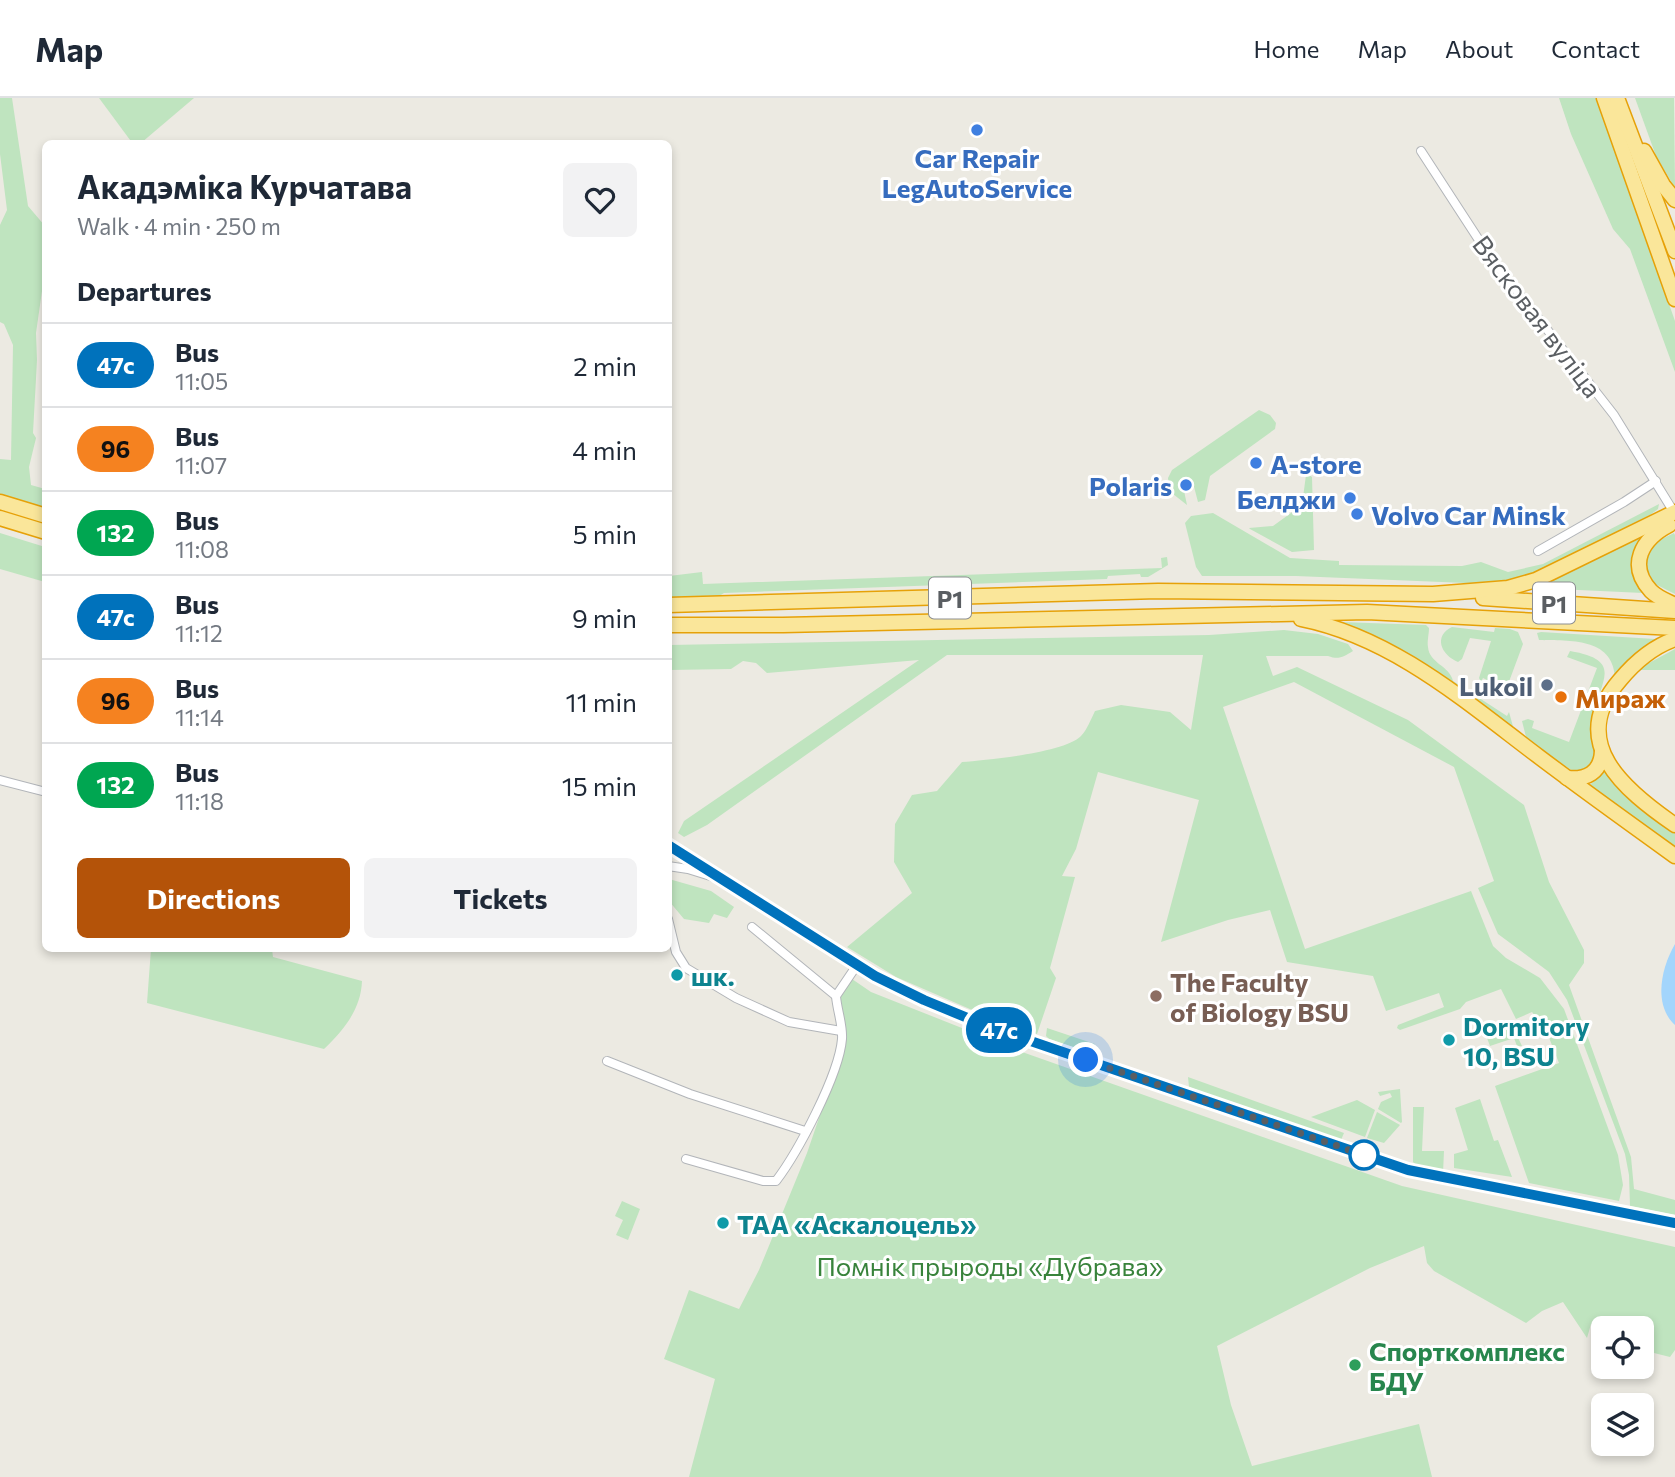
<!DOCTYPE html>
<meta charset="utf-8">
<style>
body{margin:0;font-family:Commissioner,sans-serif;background:#f2f2f3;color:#1f2937;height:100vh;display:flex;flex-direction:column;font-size:26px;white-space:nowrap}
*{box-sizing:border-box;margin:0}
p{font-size:23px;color:#747a83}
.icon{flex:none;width:38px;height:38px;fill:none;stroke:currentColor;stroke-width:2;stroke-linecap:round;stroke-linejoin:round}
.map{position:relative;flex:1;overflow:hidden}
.sheet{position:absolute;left:42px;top:42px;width:630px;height:812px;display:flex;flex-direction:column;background:#fff;border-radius:10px;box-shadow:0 4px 10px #0003}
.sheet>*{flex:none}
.badge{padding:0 14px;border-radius:23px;font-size:24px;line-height:46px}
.fabs{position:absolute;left:1591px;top:1218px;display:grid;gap:14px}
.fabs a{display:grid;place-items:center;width:63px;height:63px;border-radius:10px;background:#fff;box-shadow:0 4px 10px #0003;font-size:35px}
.you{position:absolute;width:35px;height:35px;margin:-18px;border:5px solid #fff;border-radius:50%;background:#1a73e8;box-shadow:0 0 0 10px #1a73e833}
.map>.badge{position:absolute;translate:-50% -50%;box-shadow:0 0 0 4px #fff}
h2{padding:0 35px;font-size:26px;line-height:63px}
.round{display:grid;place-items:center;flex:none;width:74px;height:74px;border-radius:10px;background:#f2f2f3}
.headline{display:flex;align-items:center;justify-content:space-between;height:119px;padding:0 35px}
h1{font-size:33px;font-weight:700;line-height:52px}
.button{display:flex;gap:14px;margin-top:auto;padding:14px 35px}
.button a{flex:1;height:80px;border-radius:10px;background:#b45309;color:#fff;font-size:28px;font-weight:700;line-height:80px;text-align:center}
.button a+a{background:#f2f2f3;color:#1f2937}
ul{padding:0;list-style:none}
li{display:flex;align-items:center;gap:21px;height:84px;padding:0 35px;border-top:2px solid #e0e1e3}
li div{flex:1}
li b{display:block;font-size:26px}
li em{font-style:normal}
li .badge{min-width:77px;font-weight:700;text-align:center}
header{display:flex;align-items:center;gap:42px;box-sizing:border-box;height:98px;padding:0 35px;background:#fff;border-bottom:2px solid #e0e1e3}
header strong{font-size:33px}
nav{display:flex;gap:38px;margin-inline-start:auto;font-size:24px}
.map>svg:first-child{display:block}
.green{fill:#bfe4bf}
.water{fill:#a3d5fc}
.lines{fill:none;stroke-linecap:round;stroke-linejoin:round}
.minor-casing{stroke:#b2b5b9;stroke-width:10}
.trunk-casing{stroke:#e6a108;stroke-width:17}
.minor{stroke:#fff;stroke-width:8}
.trunk{stroke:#fae69a;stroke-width:14}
.line-casing{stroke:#fff;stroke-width:16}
.line{stroke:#0072bc;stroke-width:10}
.walk{stroke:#5a5e62;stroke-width:7;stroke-dasharray:0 12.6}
.shop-dot{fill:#3f7fe0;stroke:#fff;stroke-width:2.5}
.service-dot{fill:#5c6f8a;stroke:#fff;stroke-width:2.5}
.food-dot{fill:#e8710a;stroke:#fff;stroke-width:2.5}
.culture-dot{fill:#0f9aa8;stroke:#fff;stroke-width:2.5}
.education-dot{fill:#8d6e63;stroke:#fff;stroke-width:2.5}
.stop-dot{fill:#fff;stroke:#0072bc;stroke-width:3.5}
.leisure-dot{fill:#2e9e5b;stroke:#fff;stroke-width:2.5}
.labels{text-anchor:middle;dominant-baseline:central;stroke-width:6;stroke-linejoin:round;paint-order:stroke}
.shield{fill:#fff;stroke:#8c8e91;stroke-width:2}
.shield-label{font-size:24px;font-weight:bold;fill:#5a5e62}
.shop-label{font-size:26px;font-weight:bold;fill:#366cbe;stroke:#fff;text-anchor:start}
.street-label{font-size:26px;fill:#5a5e62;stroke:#fff}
.service-label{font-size:26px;font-weight:bold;fill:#4e5e75;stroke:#fff;text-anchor:end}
.food-label{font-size:26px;font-weight:bold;fill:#c56008;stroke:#fff;text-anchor:start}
.culture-label{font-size:26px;font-weight:bold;fill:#0d838f;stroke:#fff;text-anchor:start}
.education-label{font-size:26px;font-weight:bold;fill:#785e54;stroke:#fff;text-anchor:start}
.park-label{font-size:26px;fill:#38833b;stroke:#fff}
.leisure-label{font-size:26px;font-weight:bold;fill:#27864d;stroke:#fff;text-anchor:start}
</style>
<header>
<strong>Map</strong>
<nav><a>Home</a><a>Map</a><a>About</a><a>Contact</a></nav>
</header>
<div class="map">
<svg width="1675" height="1379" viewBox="0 0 1675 1379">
<rect width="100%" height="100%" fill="#eceae2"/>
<g class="green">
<path d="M0,0H12L28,108L45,128V172L36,235L37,262L33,335L36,340L29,369L31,387L45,391V410L0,396V361L11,362L13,247L4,226L0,224V127L7,112L0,56Z"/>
<path d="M99,0H194L141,45L133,46Z"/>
<path d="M1559,0H1596L1675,223V274L1630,151L1613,131L1571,36Z"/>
<path d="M1635,0H1674L1675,90L1656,58Z"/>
<path d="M1259,312L1270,317L1276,325L1275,331L1210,378L1205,402L1198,404L1193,385L1183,388L1187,407L1173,396L1170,397L1168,380L1172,372Z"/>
<path d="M1308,376L1312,379L1314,452L1292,454L1250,431L1249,430L1273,428L1302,407L1306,377Z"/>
<path d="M1659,406L1658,411L1650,417L1527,480L1490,486L1296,478H1202L1196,469L1185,425L1191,418L1213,415L1290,460L1339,463V467L1462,468L1481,464L1508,474L1543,466Z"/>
<path d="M1654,429L1646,438L1643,495L1536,490V487Z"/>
<path d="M0,435L45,449V484L0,471Z"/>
<path d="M1674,435L1675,437V496L1655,486L1652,487C1641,466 1644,456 1661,439L1664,440Z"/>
<path d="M1167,459L1168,467L1148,479H1141L1140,476L1108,478L1107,481L724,495L716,500L669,499V478L702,474L703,486L1162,470L1161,460Z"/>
<path d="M1341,524L1426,527L1429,530C1429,536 1427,543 1428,549C1429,565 1450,568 1453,583L1507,618L1509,614L1514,632L1340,528Z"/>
<path d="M1452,529L1494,534L1495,530L1510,531L1518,534L1523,546L1507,589L1502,592L1501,589H1496L1495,593L1485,587L1487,582L1483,580L1481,584L1479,580L1491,543L1470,540L1462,561L1458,564C1441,557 1433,538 1452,529Z"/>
<path d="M1284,532L1318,536L1348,546L1353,553C1343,559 1339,562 1328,558H1266L1273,578L1297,569L1408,622L1524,707L1549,784L1584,852V865L1569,887L1631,1059L1634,1091L1675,1102V1117L1630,1108L1629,1077L1625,1056L1567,902L1549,874L1498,836L1478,790L1494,783L1454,669L1294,584L1223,609L1305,851L1471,793L1493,848L1506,860L1540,880L1564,911L1618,1057L1623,1087L1619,1103L1529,1085L1495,988L1559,965L1546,932L1532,914L1516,921L1501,891L1466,904L1460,911L1400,932L1397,930L1398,927L1444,909L1439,895L1386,913L1373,878L1287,864L1270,812L1228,822L1161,844L1199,702L1098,674L1076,751L1062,778L1075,779L1050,870L1056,880L1037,936L986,918L896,879L847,849L912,795L894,764L895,726L912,697L937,693L962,664C987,662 1064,655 1081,638C1087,632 1091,621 1095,613L1121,607L1170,614L1191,632L1203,557H947L707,727L684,739L678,735L684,723L919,562L767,575L756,565L743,563L731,571L669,572V547L1209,537Z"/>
<path d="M1541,534L1655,541L1656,543L1615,579C1612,539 1570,543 1539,542L1537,535Z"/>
<path d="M1675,551V572H1636Z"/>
<path d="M1570,553C1629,563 1595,586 1594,622C1594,643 1599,650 1591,670L1576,675L1527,643L1522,623L1528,621L1534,623L1532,630L1569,644L1597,570L1567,559Z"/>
<path d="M1605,671L1675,733V753L1590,687Z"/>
<path d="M669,781L711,793L734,809L727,820L714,816L709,825L684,821L669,803Z"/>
<path d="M151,851H272L273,859L362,883C361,911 344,932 324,951L147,905Z"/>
<path d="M852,881L871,894L1025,955L1402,1088L1675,1149V1252L1670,1259L1642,1252V1230H1623L1617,1218L1591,1226L1587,1240L1563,1204L1542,1213L1526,1225L1434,1173L1427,1165L1424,1148L1370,1170L1217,1248L1231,1307L1252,1368L1419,1326L1432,1379H689L715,1281L664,1261L689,1192L739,1211L759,1172L807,1055L844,947L838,899Z"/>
<path d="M1510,923L1522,948H1517L1514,940L1490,948L1484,932Z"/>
<path d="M1047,930L1095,946L1088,954L1049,941L1046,938Z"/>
<path d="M1188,979L1344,1035L1341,1042L1328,1040L1189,989Z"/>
<path d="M1400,991L1402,1024L1401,1025L1378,1011L1381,1004L1392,999L1390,995L1380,998L1378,994Z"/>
<path d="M1480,1001L1494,1043L1498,1042L1512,1079L1454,1070V1056L1468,1052L1455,1010Z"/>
<path d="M1357,1002L1375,1012L1365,1039L1311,1019Z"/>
<path d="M1413,1009H1424L1422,1053H1444L1443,1075L1421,1071L1413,1064Z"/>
<path d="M1377,1014L1400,1027L1384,1045L1367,1040Z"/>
<path d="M622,1103L640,1111L628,1142L616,1137L623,1122L615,1118Z"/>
</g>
<path class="water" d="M1675,846V927C1653,907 1661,870 1675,846Z"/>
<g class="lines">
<defs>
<g id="minor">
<path d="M1421,53L1488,156L1614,317L1675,416"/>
<path d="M1538,453L1624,404L1656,383"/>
<path d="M0,682L46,694"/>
<path d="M668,768L688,771L720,781L875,878L924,902L987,928L1408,1072L1675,1125"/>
<path d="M668,821L676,854L686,870L736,900L789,924L841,933"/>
<path d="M752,829L836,898"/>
<path d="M607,963L690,996L805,1033"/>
<path d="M686,1061L763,1083H776C798,1054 839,977 842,941C843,927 837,912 836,898L857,867"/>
</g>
<g id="trunk">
<path d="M1604,0L1675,201"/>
<path d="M1617,0L1675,153"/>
<path d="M1644,53L1663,87L1675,102"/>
<path d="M0,404L46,418"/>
<path d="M0,420L46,434"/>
<path d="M1669,427C1642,441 1627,467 1651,493C1658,500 1667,503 1675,507"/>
<path d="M1483,500L1675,513"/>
<path d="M668,507L1158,493L1433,496L1508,490L1536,482L1675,414"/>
<path d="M1301,521C1392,539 1465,603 1538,658C1583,692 1629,725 1675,758"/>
<path d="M668,527H783L1367,514L1675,530"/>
<path d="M1675,541C1652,549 1635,564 1620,582C1566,644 1624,692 1675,727"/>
<path d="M1567,680C1586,682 1601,675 1602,653"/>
</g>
</defs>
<use href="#minor" class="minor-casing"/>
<use href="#trunk" class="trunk-casing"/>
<use href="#minor" class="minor"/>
<use href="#trunk" class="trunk"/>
</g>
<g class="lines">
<defs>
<path id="line" d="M668,747L875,878L924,902L987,928L1408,1072L1675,1125"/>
</defs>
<use href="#line" class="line-casing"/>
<use href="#line" class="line"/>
<path class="walk" d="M1086,962L1364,1057"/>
</g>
<g class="shop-dot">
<circle cx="977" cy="32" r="7"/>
<circle cx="1256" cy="365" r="7"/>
<circle cx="1186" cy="387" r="7"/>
<circle cx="1350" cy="400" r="7"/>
<circle cx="1357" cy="416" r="7"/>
</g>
<circle class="service-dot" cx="1547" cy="587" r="7"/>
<circle class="food-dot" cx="1561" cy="599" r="7"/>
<g class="culture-dot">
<circle cx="677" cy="877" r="7"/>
<circle cx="1449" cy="942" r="7"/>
<circle cx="723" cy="1125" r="7"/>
</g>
<circle class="education-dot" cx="1156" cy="898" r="7"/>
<circle class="stop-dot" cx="1364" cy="1057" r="14"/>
<circle class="leisure-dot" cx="1355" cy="1267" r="7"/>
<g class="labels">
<g class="shield">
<rect x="929" y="479.5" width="42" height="41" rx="5"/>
<rect x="1533" y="484.5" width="42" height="41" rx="5"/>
</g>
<g class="shield-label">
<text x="950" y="500">Р1</text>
<text x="1554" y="505">Р1</text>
</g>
<g class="shop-label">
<text x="977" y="59" text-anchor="middle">Car Repair<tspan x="977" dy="30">LegAutoService</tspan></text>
<text x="1270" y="365">А-store</text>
<text x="1172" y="387" text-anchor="end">Polaris</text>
<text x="1336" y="400" text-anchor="end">Белджи</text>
<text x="1371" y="416">Volvo Car Minsk</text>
</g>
<g class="street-label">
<text transform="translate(1538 218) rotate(53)">Вясковая вуліца</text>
</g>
<g class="service-label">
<text x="1533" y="587">Lukoil</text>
</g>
<g class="food-label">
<text x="1575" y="599">Мираж</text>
</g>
<g class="culture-label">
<text x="691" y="877">шк.</text>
<text x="1463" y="927">Dormitory<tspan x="1463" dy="30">10, BSU</tspan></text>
<text x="737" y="1125">ТАА «Аскалоцель»</text>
</g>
<g class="education-label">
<text x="1170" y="883">The Faculty<tspan x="1170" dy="30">of Biology BSU</tspan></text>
</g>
<g class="park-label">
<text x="990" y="1167">Помнік прыроды «Дубрава»</text>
</g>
<g class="leisure-label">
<text x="1369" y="1252">Спорткомплекс<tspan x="1369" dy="30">БДУ</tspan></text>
</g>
</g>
</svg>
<div class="fabs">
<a><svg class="icon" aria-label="locate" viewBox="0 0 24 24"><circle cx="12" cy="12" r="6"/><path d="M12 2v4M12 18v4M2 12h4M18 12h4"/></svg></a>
<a><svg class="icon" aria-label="layers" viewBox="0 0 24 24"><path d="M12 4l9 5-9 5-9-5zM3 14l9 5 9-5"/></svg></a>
</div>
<div class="you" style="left:1086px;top:962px"></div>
<b class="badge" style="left:999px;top:932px;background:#0072bc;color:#fff">47с</b>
<section class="sheet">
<div class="headline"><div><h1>Акадэміка Курчатава</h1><p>Walk · 4 min · 250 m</p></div><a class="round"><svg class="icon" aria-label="heart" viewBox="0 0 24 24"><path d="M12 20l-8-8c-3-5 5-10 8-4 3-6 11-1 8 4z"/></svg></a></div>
<h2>Departures</h2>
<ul>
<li><span class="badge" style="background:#0072bc;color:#fff">47с</span><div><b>Bus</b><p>11:05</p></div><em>2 min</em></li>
<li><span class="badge" style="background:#f58220;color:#111">96</span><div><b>Bus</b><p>11:07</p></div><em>4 min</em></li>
<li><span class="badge" style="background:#00a651;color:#fff">132</span><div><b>Bus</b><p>11:08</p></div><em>5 min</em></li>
<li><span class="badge" style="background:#0072bc;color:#fff">47с</span><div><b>Bus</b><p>11:12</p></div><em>9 min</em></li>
<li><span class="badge" style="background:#f58220;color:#111">96</span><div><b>Bus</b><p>11:14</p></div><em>11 min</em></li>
<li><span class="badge" style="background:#00a651;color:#fff">132</span><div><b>Bus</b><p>11:18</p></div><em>15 min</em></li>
</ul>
<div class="button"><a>Directions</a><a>Tickets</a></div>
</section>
</div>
